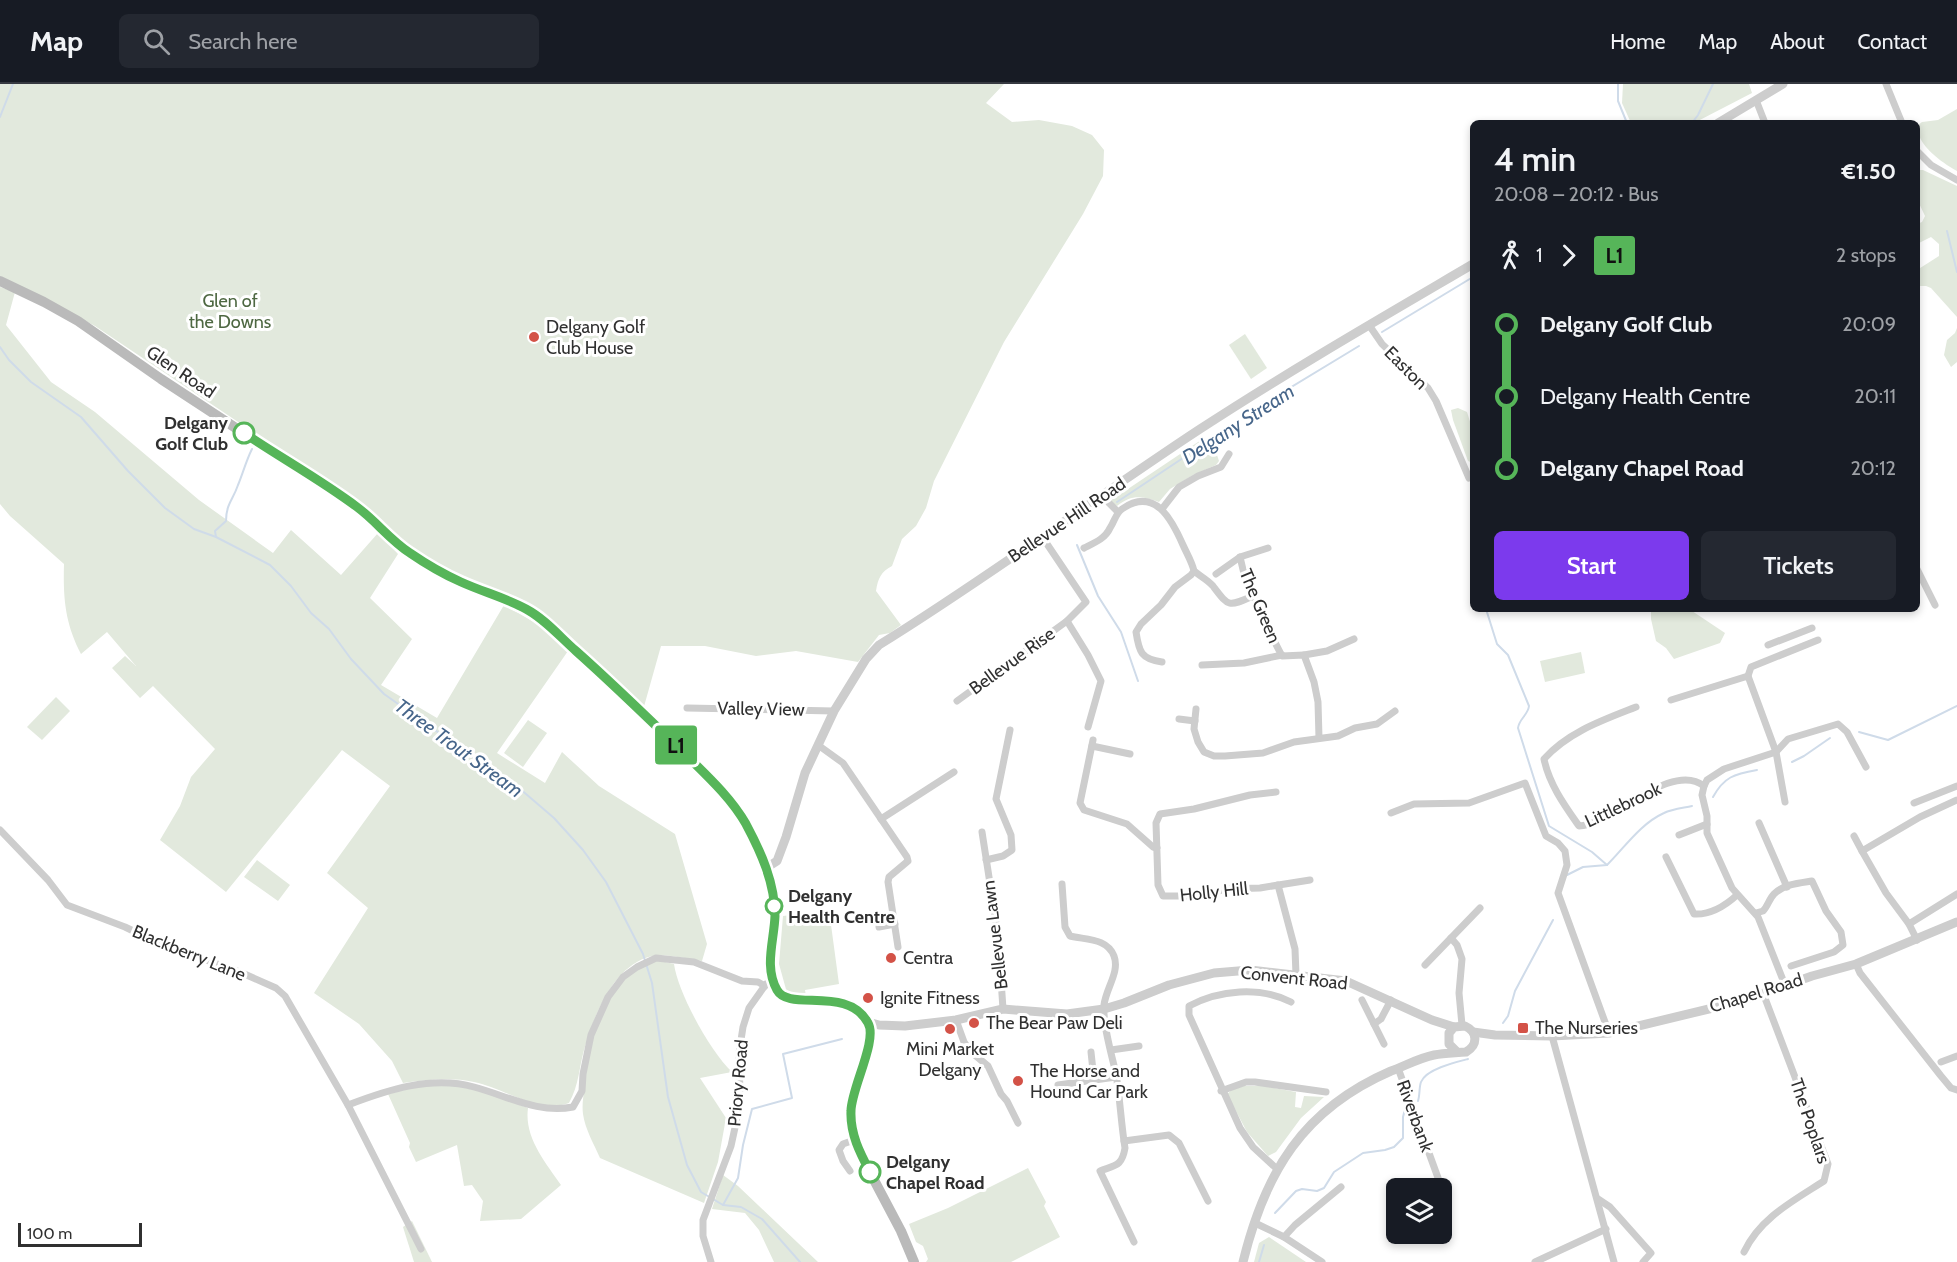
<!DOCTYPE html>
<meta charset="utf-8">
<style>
body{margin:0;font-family:Cabin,sans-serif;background:#242831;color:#f1f3f6;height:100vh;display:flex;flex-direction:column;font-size:22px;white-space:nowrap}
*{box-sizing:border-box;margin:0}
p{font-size:20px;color:#9ea1a6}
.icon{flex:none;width:33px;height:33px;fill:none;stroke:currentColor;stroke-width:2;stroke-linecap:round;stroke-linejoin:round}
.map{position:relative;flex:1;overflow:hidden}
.sheet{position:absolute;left:1470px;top:36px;width:450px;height:492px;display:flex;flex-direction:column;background:#171b24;border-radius:9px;box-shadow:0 3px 9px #0003}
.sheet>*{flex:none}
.badge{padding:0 12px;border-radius:4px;font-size:21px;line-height:39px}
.fabs{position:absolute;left:1386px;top:1094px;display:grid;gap:12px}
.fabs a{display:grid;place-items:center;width:66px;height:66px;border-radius:9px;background:#171b24;box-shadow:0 3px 9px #0003;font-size:30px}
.scale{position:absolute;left:18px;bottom:15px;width:124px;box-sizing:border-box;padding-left:6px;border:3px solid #303030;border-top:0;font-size:16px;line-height:21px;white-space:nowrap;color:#303030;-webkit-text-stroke:4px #fff;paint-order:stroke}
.map>.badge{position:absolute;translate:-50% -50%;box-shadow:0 0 0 3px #fff}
.legs{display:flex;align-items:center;gap:9px;height:66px;padding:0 24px;font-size:20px}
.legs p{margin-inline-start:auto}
.summary{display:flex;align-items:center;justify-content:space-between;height:102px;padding:0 24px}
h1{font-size:33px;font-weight:600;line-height:45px}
.action{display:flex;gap:12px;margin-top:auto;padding:12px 24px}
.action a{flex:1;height:69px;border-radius:9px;background:#7c3aed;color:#fff;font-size:24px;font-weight:600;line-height:69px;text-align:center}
.action a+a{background:#242831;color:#f1f3f6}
ul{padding:0 24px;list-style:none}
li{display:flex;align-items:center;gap:21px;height:72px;font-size:22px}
li i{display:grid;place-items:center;width:9px;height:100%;margin:0 8px;background:currentColor}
li i::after{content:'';width:15px;height:15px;margin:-8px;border:4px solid;border-radius:50%;background:#171b24}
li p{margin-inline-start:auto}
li:first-child i{background:linear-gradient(#0000 50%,currentColor 0)}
li:last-child i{background:linear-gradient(currentColor 50%,#0000 0)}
header{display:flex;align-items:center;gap:36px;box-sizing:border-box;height:84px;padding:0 30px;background:#171b24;border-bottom:2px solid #363941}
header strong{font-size:28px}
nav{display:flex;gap:33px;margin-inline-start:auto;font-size:21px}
.search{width:420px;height:54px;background:#242831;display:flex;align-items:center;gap:15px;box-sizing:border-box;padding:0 21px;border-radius:9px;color:#9ea1a6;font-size:22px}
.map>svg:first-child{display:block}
.green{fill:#e2e9dd}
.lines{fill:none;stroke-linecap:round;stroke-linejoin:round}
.stream{stroke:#cfdbe9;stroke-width:2}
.minor{stroke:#cdcdcd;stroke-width:7}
.tertiary{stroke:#cdcdcd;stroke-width:9}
.secondary{stroke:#bababa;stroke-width:10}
.line-1-casing{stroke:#fff;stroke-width:14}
.line-1{stroke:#56b559;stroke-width:9}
.poi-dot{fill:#d35247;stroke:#fff;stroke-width:2}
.stop-1-dot{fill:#fff;stroke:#56b559;stroke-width:3}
.labels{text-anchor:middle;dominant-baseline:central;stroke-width:6;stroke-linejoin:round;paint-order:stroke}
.park-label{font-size:18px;fill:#4e6842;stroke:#fff}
.poi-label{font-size:18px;fill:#303030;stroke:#fff;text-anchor:start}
.street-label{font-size:18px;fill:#303030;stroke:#fff}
.stop-label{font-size:18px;font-weight:bold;fill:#303030;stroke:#fff;text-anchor:start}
.water-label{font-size:20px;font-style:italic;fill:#47668a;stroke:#fff}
</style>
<header>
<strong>Map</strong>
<div class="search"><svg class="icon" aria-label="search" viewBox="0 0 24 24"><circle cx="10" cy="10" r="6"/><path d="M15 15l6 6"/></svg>Search here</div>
<nav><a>Home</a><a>Map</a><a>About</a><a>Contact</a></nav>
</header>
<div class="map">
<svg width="1957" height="1178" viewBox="0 0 1957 1178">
<rect width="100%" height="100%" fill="#fff"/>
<g class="green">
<path d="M0,0H1004L986,19L1012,38L1039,36L1072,42L1092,51L1104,66L1103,92L1083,130L1004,258L934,397L926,424L916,442L902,455L892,482C881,488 878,494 876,507L901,541L890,549L879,551L858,578L796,567L756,572L705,562H661L643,626L568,554L521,517L463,494L410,463L393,450L371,427L95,242L0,192Z"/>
<path d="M1623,0H1749L1752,9L1694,39H1631L1622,19Z"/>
<path d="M1957,25V87C1941,78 1917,61 1917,42L1922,38L1938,36Z"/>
<path d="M1917,86H1923L1957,102V233L1931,204L1926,202H1917V186L1939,172V160L1931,153L1917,160V140L1922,138L1925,132L1917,115Z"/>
<path d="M0,203L15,208L6,241L51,298L95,328L199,416L273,469L291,446L341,491L378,449L398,470L370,514L412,555L381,601L437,634L504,521L550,547L568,567L497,669L545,699L562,668L599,702L675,750L707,860L702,877C687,875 666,869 652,872C613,881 594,932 584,966C579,984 579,1001 569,1019C538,1030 504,1004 474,998C451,993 426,996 403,999L392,977L359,940L314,909L368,824L327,789L390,702L342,666L226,808L160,756L180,722L191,693L215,665L153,602L140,614L112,584L125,572L136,582L107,548L81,570C65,539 63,514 64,480L10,432L0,420Z"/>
<path d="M1957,244V278L1951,283L1944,271L1947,256L1955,249Z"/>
<path d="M1245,250L1267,284L1251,295L1229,261Z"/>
<path d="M1458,324L1467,328L1473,347V379L1468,377L1453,336L1451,326Z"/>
<path d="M1204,354L1217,371L1219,377L1216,381L1193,391L1170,405L1159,418C1142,412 1132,410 1117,422L1110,417Z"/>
<path d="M1651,525H1689L1725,549L1720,559L1674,575L1666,564L1656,557L1651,535Z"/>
<path d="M1581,568L1585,589L1545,598L1540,577Z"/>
<path d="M56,613L70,627L42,656L27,643Z"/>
<path d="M528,636L547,649L523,683L504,669Z"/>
<path d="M257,776L290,801L278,817L244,793Z"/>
<path d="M829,826L839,900L805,906L806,912L787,909L779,880L783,832Z"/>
<path d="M657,876L674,880C678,909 710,967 732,988L700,994L726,1034L718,1078L704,1119L600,1074C594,1060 585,1045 583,1030C582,1022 583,1015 584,1007C587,968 597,925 625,895C633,887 646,881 657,876Z"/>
<path d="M420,1002H454L483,1007L528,1024C524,1053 545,1078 561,1101L521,1135L480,1137L483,1117L472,1101L464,1102L457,1061L416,1078L409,1063L410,1059L388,1010Z"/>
<path d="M1240,1002H1264L1296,1008L1295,1023L1301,1024L1304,1012L1324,1013L1301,1034L1276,1068L1268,1072L1247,1048L1227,1010L1234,1004Z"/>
<path d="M1028,1084L1046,1118L1044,1122L1060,1153L1011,1178H926L928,1175L923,1162L916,1158L909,1140L948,1124Z"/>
<path d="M723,1091L738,1102L818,1178H774L759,1146L745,1129L712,1125Z"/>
<path d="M412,1137L432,1178H414L403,1143Z"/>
<path d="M1269,1153L1306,1178H1254L1259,1159Z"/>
</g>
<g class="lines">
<g class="stream">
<path d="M1618,0V17L1627,39"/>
<path d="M0,33L13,0"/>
<path d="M1692,39L1698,31L1713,0"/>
<path d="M1947,147L1957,188"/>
<path d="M1382,248L1473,193"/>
<path d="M0,263L9,276L31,298L81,333L128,387L165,424L194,445L216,453L270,481L291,502L311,529L329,545L351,575L384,610L473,673L512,698L554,734L583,766L606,798L643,870L652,899L668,1013L687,1081L701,1108L723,1121L741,1123L762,1135L800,1178"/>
<path d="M1117,418L1270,316L1359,262"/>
<path d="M216,453L215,447L226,437C226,420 233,416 238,401C243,389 246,377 252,365"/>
<path d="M1077,461L1098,512L1121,548L1138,597"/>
<path d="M1486,525L1497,560L1508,571L1529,622C1528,631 1519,635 1518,644L1549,742L1592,768L1607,781"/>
<path d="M1859,648L1888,656L1957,622"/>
<path d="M1792,678L1804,672L1830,654"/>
<path d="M1713,713C1724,693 1734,690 1757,686"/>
<path d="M1567,791L1583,783L1607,781C1625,763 1640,740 1664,729C1672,725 1683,724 1692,722"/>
<path d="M1503,939L1508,932L1515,907L1553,836"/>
<path d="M1418,1017C1420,1011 1419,1003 1421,998C1426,985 1456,978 1468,975"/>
<path d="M723,1121L738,1094L743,1061L752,1025L792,1014L783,970L842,955"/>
<path d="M1275,1129L1296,1107L1302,1105L1317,1107L1324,1104L1334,1088L1363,1069L1385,1066L1394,1063L1403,1054V1033L1405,1025"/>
<path d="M1259,1178L1264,1161"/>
</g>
<g class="minor">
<path d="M1886,0L1902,39"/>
<path d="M1756,16L1765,39"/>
<path d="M1917,67L1931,81L1957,96"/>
<path d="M1369,241L1382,260L1428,304L1436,317L1469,394"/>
<path d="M1103,413L1118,428"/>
<path d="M1162,425L1179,403L1198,392L1221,383L1229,370"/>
<path d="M1084,464C1094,459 1105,455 1110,444C1115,437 1115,430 1122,425C1155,402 1172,436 1183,461C1187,470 1192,478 1194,487L1191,491L1175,503L1161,521L1141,540L1136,548C1139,568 1141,575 1162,578"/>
<path d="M1240,473L1245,494L1253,512L1261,523L1266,541L1282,572L1304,571L1314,598L1318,618L1319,654"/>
<path d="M1917,485L1935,521"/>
<path d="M1194,487C1200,492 1208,496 1213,502C1229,523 1228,523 1253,512"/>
<path d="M1216,490L1240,473L1268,464"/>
<path d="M1067,537L1088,571L1101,597L1088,643"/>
<path d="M1768,561L1812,544"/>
<path d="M1304,571L1327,567L1354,555"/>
<path d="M1202,581L1244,579L1282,571"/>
<path d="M1748,592L1751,583L1818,556"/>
<path d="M1671,616L1748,592L1776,668L1785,718"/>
<path d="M957,617L1067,537L1086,518L1043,454"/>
<path d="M1636,623C1603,636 1568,648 1544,675C1549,700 1565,722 1579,742C1611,741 1671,676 1704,702"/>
<path d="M687,624L834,627"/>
<path d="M1196,625L1194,645L1198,658L1204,668L1214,672H1225L1263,669L1294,658L1338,652L1355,644L1377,640L1395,627"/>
<path d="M1179,635L1195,637"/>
<path d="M1093,656L1080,719L1084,726L1127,740L1153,763L1157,764"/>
<path d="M818,661L843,679L907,773L908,777L889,793L888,798L898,863"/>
<path d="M1092,662L1130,670"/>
<path d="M1276,708L1250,711L1194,725L1160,730L1156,739L1158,801L1163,812H1202L1226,805L1260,804L1310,796"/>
<path d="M1914,719L1957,702"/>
<path d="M1391,729L1414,720L1469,719L1525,699L1546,752L1558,759L1565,767L1567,781L1558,809L1609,949"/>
<path d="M881,735L954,688"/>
<path d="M1759,739L1787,803"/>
<path d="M0,746L48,796L67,821L125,843L158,859L240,888L276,904L285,912L348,1021L421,1165"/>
<path d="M982,748L998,851L1003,925"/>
<path d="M1679,751L1707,740"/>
<path d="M1854,752L1862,767L1920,733L1957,716"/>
<path d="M1862,767L1886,809L1909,840L1917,856"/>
<path d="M1666,773L1694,830C1710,831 1725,822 1737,811"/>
<path d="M986,776L1003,772L1012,766L1011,751L996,715L1010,646"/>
<path d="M1062,800L1065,843L1070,852C1086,856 1107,854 1114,872C1120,888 1106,904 1104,921C1102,938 1112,972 1116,990C1120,1014 1121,1039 1125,1064C1122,1082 1116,1081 1100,1087L1134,1158"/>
<path d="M1278,801L1295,865L1296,891"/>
<path d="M1756,829L1763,827C1768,822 1769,815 1774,810C1784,800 1799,799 1812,797L1826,827L1841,848L1843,861L1834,868L1791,882"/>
<path d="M1909,840L1957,810"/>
<path d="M879,843L895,840"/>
<path d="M1451,854L1457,861L1462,875L1459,909L1462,941"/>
<path d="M1856,880L1860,889L1941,992L1951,1004L1957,1006"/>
<path d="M1425,881L1480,824"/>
<path d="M1785,901L1758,833L1732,804L1707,749V732L1702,711L1704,702L1707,696L1724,685L1776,668L1788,655L1838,640L1847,648L1866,683"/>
<path d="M1362,916L1384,960"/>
<path d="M956,936L964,958L970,967L988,982L1001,1010L1007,1017L1018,1039"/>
<path d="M1374,940L1381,935L1391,916"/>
<path d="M1552,952L1614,1178"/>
<path d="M1111,966L1139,962"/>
<path d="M1091,968L1094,996"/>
<path d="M1941,978L1957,972"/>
<path d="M1398,984L1445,1113"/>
<path d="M1058,1001L1116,993"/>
<path d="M1221,1007L1246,998H1255L1326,1008"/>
<path d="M348,1021C387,1006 432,991 474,1003C508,1012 538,1030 573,1023L582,1007L583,990L591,951L608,913L623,893L637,883L656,874L694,878L742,897L758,898L765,902"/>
<path d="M1124,1057L1169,1051L1179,1059L1208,1117"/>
<path d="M1277,1085L1253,1063L1240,1044L1189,931V922C1219,906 1260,902 1291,918"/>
<path d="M850,1087L843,1077L839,1066L843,1060L854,1056"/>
<path d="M1598,1115L1610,1123L1651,1169L1643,1178"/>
<path d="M1255,1139L1284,1153L1322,1178"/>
<path d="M1284,1153L1295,1141L1341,1103"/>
<path d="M1744,1168C1760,1134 1793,1117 1824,1097L1828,1080L1763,909"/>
<path d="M711,1178L703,1152V1136L731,1062L736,1039L740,1012L739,969L743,943L749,924L766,900"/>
<path d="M1535,1178L1606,1145"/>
</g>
<g class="tertiary">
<path d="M1718,39L1783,0"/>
<path d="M766,784L777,777L786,753L805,689L834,627L866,575L879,561C989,493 1092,416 1200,345C1289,287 1381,234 1473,180"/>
<path d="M868,938L879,941L905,942L956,936L1003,925L1067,930L1104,925L1124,919L1169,901L1214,889L1250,886L1346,897L1432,936L1454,943"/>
<path d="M1473,948L1495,951L1552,952L1609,949L1738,918L1812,892L1856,880L1957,838"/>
<path d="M1243,1178C1265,1088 1303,1025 1391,987C1405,982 1419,974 1434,971C1444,969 1455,969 1466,968C1478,961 1478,948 1465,942L1454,943L1449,949V960L1457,968"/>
</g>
<path class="secondary" d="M0,197L44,218L78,237L161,295L355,422L407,468L460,498L529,526L551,544L602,590L722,708L743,736L754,756L770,795L775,831L770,882L771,893L776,906L781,912L793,916H828L844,920L858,928L868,938L871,947L869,959L853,1013L850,1026L851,1044L864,1077L901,1147L914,1178"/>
</g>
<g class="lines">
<defs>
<path id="line-1" d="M244,349C281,374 321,396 357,423C376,437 390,456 410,469C426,480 443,490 461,498C483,508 506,514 526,525C545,535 560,553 576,567C612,599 647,633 682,667C704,689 730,712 746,740C761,768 775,799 775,832C774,857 764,883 777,906C789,928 848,901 868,939C878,956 851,1005 851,1027C850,1050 860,1069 870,1088"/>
</defs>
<use href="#line-1" class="line-1-casing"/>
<use href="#line-1" class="line-1"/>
</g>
<g class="poi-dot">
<circle cx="534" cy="253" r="6"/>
<circle cx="891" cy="874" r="6"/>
<circle cx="868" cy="914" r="6"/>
<circle cx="974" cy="939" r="6"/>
<rect x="1517" y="938" width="12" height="12" rx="3"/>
<circle cx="950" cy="945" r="6"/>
<circle cx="1018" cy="997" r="6"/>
</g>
<g class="stop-1-dot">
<circle cx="244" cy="349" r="10"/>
<circle cx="774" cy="822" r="8"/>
<circle cx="870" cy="1088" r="10"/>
</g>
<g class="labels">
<g class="park-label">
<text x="230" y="217">Glen of<tspan x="230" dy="21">the Downs</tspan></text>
</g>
<g class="poi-label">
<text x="546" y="243">Delgany Golf<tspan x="546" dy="21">Club House</tspan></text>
<text x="903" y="874">Centra</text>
<text x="880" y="914">Ignite Fitness</text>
<text x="986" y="939">The Bear Paw Deli</text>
<text x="1535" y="944">The Nurseries</text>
<text x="950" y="965" text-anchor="middle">Mini Market<tspan x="950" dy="21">Delgany</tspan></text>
<text x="1030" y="987">The Horse and<tspan x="1030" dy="21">Hound Car Park</tspan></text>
</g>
<g class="street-label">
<text transform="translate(1406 284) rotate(45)">Easton</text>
<text transform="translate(181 288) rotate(34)">Glen Road</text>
<text transform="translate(1067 436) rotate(-34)">Bellevue Hill Road</text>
<text transform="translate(1260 522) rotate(67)">The Green</text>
<text transform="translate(1012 577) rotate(-36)">Bellevue Rise</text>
<text transform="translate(761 625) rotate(1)">Valley View</text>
<text transform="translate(1623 721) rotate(-25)">Littlebrook</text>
<text transform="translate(1214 808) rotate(-6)">Holly Hill</text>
<text transform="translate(995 851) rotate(-97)">Bellevue Lawn</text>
<text transform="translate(189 869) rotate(22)">Blackberry Lane</text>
<text transform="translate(1294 894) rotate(6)">Convent Road</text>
<text transform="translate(1756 909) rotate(-17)">Chapel Road</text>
<text transform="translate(738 999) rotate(-85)">Priory Road</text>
<text transform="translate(1415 1032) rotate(70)">Riverbank</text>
<text transform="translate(1810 1037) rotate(71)">The Poplars</text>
</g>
<g class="stop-label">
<text x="228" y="339" text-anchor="end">Delgany<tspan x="228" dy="21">Golf Club</tspan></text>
<text x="788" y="812">Delgany<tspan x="788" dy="21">Health Centre</tspan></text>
<text x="886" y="1078">Delgany<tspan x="886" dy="21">Chapel Road</tspan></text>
</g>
<g class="water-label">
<text transform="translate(1238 340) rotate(-33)">Delgany Stream</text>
<text transform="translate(459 664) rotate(36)">Three Trout Stream</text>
</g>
</g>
</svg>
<div class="fabs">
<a><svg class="icon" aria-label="layers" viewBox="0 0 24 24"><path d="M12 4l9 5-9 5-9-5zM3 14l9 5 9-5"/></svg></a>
</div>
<div class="scale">100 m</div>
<b class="badge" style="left:676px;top:661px;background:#56b559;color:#111">L1</b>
<section class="sheet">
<div class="summary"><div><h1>4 min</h1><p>20:08 – 20:12 · Bus</p></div><b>€1.50</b></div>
<div class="legs"><svg class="icon" aria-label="walk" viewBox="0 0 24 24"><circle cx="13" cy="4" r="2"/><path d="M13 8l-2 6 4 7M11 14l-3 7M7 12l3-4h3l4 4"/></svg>1<svg class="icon" aria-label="forward" viewBox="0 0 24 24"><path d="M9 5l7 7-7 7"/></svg><b class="badge" style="background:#56b559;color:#111">L1</b><p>2 stops</p></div>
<ul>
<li><i style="color:#56b559"></i><b>Delgany Golf Club</b><p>20:09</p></li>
<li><i style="color:#56b559"></i><span>Delgany Health Centre</span><p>20:11</p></li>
<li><i style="color:#56b559"></i><b>Delgany Chapel Road</b><p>20:12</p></li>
</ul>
<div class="action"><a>Start</a><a>Tickets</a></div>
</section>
</div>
